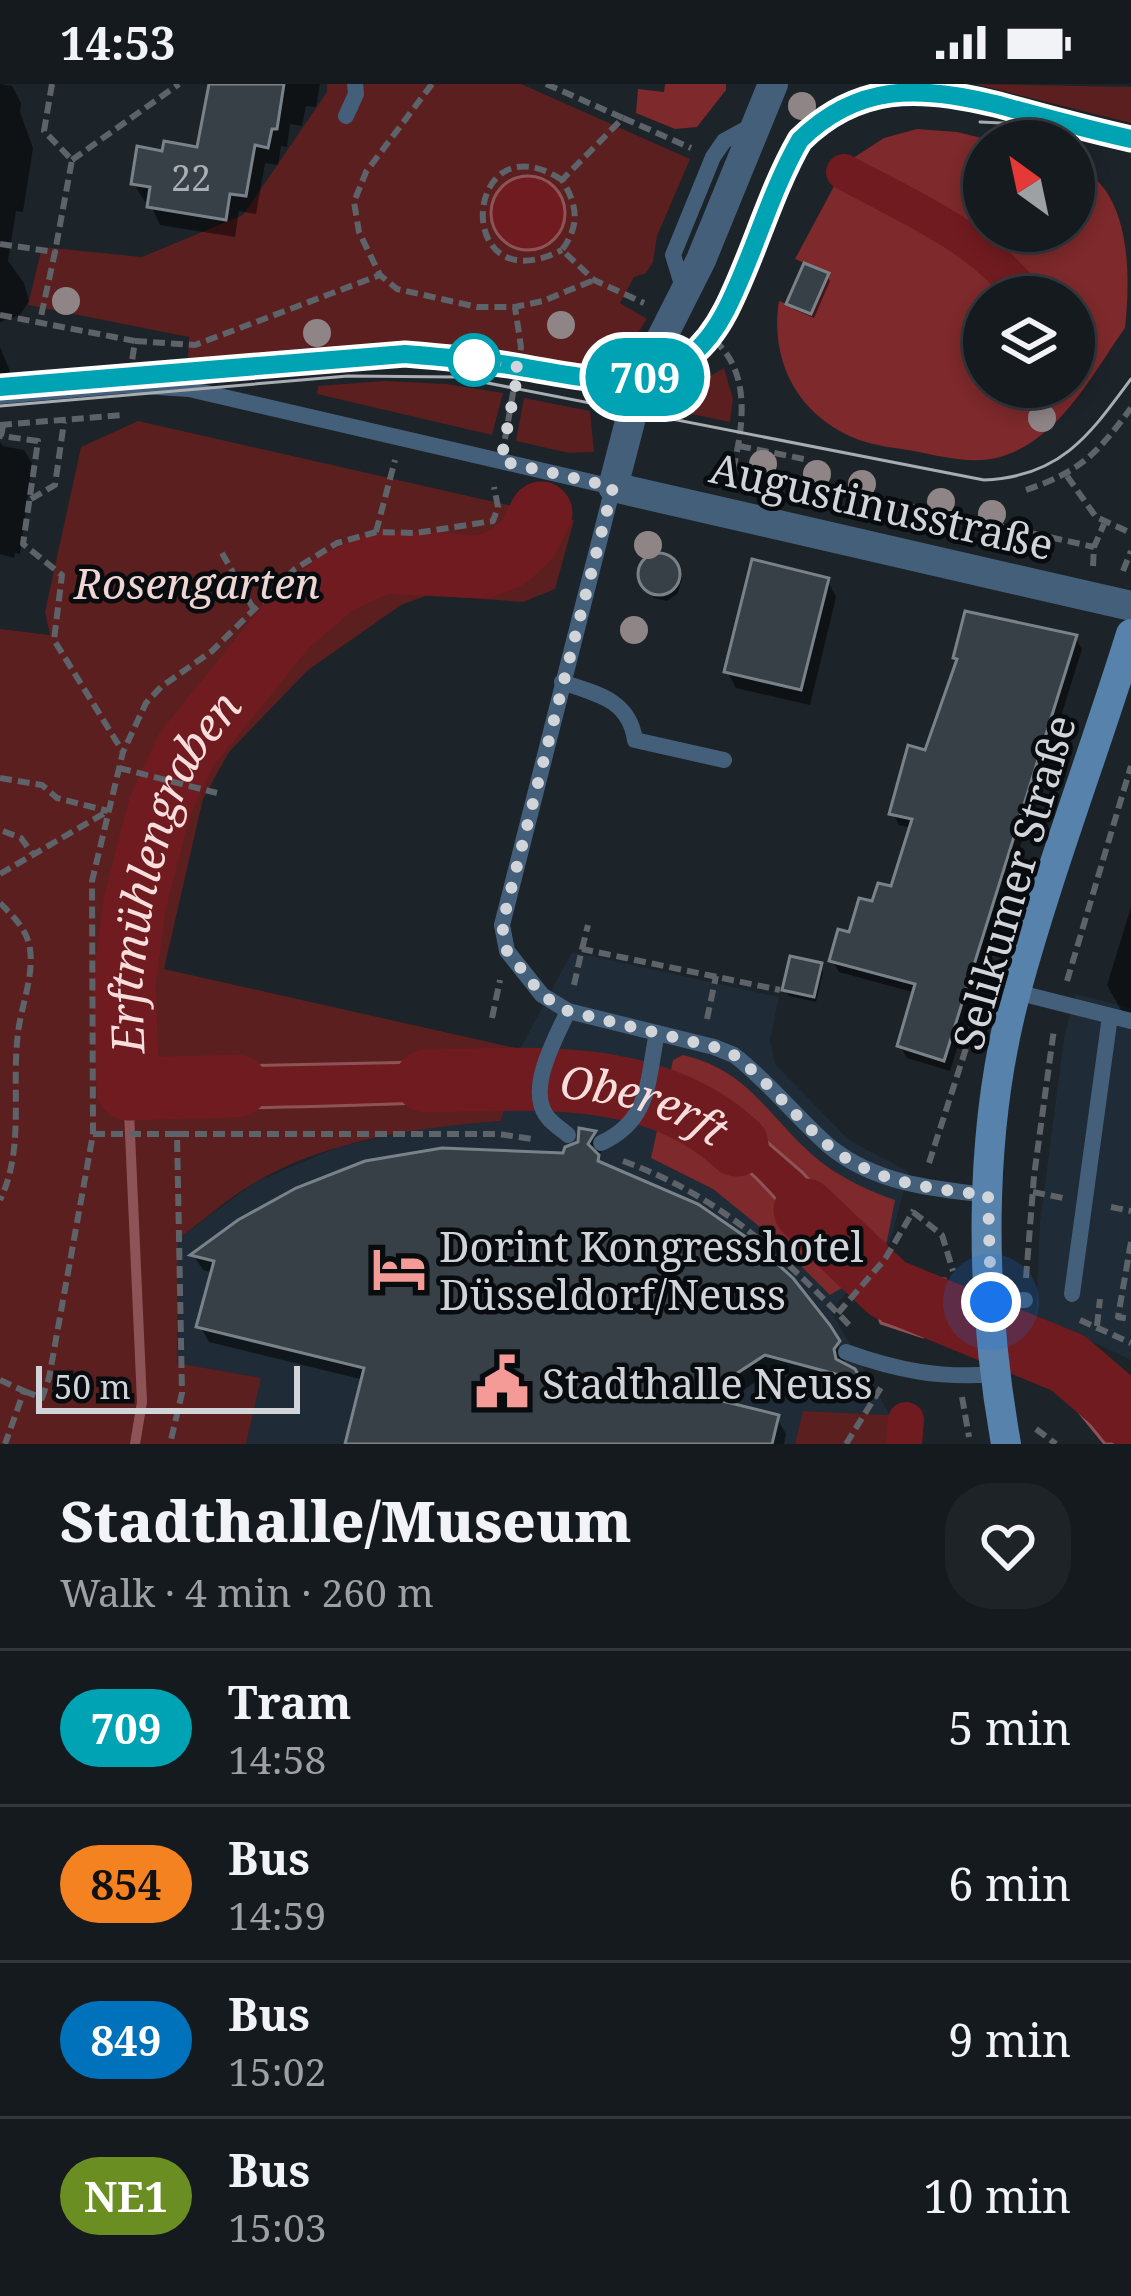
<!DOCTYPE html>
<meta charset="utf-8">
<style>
body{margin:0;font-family:"Noto Serif",serif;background:#1e2328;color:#f1f3f6;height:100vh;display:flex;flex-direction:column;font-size:45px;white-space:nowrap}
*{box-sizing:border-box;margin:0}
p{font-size:39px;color:#9da1a4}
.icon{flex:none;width:66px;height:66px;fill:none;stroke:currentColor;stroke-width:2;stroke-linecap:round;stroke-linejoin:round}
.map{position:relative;height:1360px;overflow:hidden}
.details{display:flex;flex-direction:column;background:#151a1f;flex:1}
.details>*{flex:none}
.badge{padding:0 24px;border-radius:39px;font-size:42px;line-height:78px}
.needle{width:78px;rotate:327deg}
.controls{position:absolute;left:963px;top:36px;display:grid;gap:24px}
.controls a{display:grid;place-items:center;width:132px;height:132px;border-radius:50%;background:#151a1f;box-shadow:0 6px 18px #0003,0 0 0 3px #34383d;font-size:60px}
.scale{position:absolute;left:36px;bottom:30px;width:264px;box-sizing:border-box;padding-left:12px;border:6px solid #d1d5da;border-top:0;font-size:33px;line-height:42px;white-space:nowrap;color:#d1d5da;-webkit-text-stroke:9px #090c0f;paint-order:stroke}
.you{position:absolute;width:60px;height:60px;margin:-30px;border:9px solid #fff;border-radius:50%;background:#1a73e8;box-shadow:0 0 0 18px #1a73e833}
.map>.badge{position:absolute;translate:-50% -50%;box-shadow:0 0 0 6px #fff}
.round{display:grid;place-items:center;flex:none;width:126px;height:126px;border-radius:48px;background:#1e2328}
.head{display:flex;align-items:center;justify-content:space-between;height:204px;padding:0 60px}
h1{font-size:57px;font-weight:800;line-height:90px}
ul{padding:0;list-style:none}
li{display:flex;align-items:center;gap:36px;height:156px;padding:0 60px;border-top:3px solid #34383d}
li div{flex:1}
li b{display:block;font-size:45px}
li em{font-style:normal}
li .badge{min-width:132px;font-weight:700;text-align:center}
.status{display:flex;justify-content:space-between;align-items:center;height:84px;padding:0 60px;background:#151a1f;direction:ltr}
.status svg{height:33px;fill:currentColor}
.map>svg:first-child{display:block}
.built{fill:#1f2b36}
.green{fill:#5b1f1f}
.forest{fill:#7e292b;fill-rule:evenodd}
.water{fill:#701b1f;stroke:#8d5357;stroke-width:3}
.shadow{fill:#0007}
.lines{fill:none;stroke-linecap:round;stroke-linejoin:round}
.stream{stroke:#8d5357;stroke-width:10}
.canal{stroke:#701b1f;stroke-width:36}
.river{stroke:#701b1f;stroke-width:63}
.building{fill:#384047;stroke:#798289;stroke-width:3}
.path{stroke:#5d6368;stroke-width:6;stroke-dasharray:12 6;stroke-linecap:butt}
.lane{stroke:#445f79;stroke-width:16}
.street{stroke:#445f79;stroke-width:30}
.secondary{stroke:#5682ab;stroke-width:30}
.tram{stroke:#a8adb2;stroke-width:3}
.tree{fill:#908586}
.line-casing{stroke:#fff;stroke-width:27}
.line{stroke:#00a3b4;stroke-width:18}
.walk{stroke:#d1d5da;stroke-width:12;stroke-dasharray:0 21.6}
.stop-dot{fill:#fff;stroke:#00a3b4;stroke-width:6}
.labels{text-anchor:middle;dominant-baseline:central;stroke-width:9;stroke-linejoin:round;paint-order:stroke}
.number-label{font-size:36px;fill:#abb0b5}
.street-label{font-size:42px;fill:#d1d5da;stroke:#090c0f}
.park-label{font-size:42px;font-style:italic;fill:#efd5d3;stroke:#090c0f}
.poi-label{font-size:42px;fill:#d1d5da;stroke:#090c0f;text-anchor:start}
.water-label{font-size:45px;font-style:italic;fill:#f7dddb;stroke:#090c0f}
</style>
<div class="status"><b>14:53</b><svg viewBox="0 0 49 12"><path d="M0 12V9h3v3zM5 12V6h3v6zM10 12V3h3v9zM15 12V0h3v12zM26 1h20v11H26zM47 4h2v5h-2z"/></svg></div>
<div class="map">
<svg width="1131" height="1360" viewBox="0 0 1131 1360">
<rect width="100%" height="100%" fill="#1c2329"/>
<g class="built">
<path d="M572,868L779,913L770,956L775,980L849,1056L909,1088L890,1158L831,1227L890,1331L803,1327L795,1360H246L260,1294L177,1279L178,1155L255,1098L338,1063L421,1044L501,1037L520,965Z"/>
<path d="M1075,910L1131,924V1276L1036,1231L1040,1138L1064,955Z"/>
</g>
<g class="green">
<path d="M327,0H521L690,75L657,152L653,178L646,189L634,193L620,219L647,235L612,288L476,264L422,260L188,277L189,253L28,221L42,163L142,173L243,131L327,8Z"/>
<path d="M975,0L1131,3V39Z"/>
<path d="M724,284L733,315L730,338L663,324L665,310L692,303Z"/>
<path d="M384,297L446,300L503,309L492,351L317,310L318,302Z"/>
<path d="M524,314L590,327L594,368L569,369L516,357Z"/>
<path d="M138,337L574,436L555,505L523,518L428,511L401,521L308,586L229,668L203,715L164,885L520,965L501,1037C417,1044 329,1055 254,1099C228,1114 203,1137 178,1155L177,1279L261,1294L246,1360H0V545L50,551L45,528L81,363Z"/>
<path d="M803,1327L890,1331L888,1360H795Z"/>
</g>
<g class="forest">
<path d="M665,0H726V6L697,43L675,45L636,29L638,5L664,8Z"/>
<path d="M917,45L957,48L994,57H984V147H1074V81C1131,104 1131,189 1125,244C1092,290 1062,351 1006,371C978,382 943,373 914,367C896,364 876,362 859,356C800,334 769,279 779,217L812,229L828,189L795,175L847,78L884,54ZM984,213H1074V303H984Z"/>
<path d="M683,971C752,987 770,1037 821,1078C843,1095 869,1107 895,1116L887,1157L878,1169L802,1088L737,1032L669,996L673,976Z"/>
<path d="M660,1033C695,1048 729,1068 756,1094C790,1128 817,1166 854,1197L830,1211L770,1151L713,1105L651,1074Z"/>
</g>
<g class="water">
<circle cx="528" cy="129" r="37"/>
<path d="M152,973L184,983L517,976L507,1014C389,1023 271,1022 152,1027Z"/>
<path d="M576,979L627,990L621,1017L569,1010Z"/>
<path d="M669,996L704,1007L737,1032L802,1088L878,1169L854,1197C817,1166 790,1128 756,1094C729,1068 695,1048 660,1033Z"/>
<path d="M889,1187L945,1195L949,1235L943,1245L923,1253L881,1239L870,1210Z"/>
<path d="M1034,1248L1083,1265L1131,1299V1360H1105L1063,1308L1040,1297Z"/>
</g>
<g class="shadow">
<path d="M0,0L12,2L21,19L20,28L33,64L23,128L16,127L8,177L24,199L29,217L20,231L0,238Z"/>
<path d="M232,0H320L316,23L306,22L302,42L290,40L287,63L281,62L278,81L265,79L256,130L239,127L235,153L160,141L150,119L145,118L134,100L164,70L200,67Z"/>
<path d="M826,191L830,197L814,234L793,225L789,219Z"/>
<path d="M0,263L10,287L0,301Z"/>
<path d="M0,358L3,362L24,366L32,379L20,470L15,469L14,474L0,470Z"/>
<path d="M657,471L671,475L682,494L678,509L667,517L654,514L641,493L644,479Z"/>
<path d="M827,496L836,513L810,621L736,604L727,587Z"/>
<path d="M1075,553L1082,565L950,987L907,974L900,962L916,909L839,888L832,876L873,821L893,805L912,744L899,741L893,729L927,669L959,578L956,574Z"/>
<path d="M1131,823V930L1122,928L1107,901Z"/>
<path d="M820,882L823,888L816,918L789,912L785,906Z"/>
<path d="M594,1050L603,1065L597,1075L601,1082L837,1259L846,1275L841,1281L853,1287L866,1310L774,1286L722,1320L777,1334L786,1350L784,1360H348L364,1296L209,1258L200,1242L214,1189L203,1186L194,1172L565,1072Z"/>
</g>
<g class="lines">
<path class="stream" d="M128,1005L142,1318L135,1360"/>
<g class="canal">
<path d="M844,88C907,122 982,153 1026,213"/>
<path d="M904,1360L906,1336"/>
</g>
<g class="river">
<path id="s1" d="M426,997C531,995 654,983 737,1061"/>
<path id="s2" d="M237,1002L128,1005L124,901L135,818L160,722L186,666L287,541L335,500L382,478L483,483L508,473L527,456L541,429"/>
<path d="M805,1126L888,1205L1068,1279L1131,1333"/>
</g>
</g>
<g class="building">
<path d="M209,0H284L277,45H272L268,64L255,61L246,112L230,110L226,136L147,123L150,103L131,100L137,62L162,67L164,57L197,63Z"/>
<path d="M804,179L829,189L811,230L786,220Z"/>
<circle cx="659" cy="490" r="21"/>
<path d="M752,475L829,494L801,606L724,588Z"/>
<path d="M965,527L1077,551L944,977L897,962L915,900L829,877L838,845L849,848L859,814L872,817L878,799L891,802L912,735L889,730L908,661L925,666L957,575L953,574Z"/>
<path d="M790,872L822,879L814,913L782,906Z"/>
<path d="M579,1044L596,1047L588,1060L599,1071L598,1077L698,1120L753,1158L793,1194L830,1241L840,1257L834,1265L836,1275L855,1285L862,1297L765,1271L702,1312L779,1331L772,1360H345L364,1284L196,1243L214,1177L190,1171L238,1136L296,1104L365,1077L442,1064L563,1069L565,1063L578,1058Z"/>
</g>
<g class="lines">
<g class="path">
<path d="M52,0L44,47L72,76L55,168"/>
<path d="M432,0L366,88L354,118L359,148L380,191L397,205L477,223H515L543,217L594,196"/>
<path d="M546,0L623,34L562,96C578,122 580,141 562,166L594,196L644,219"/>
<path d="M623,34L691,64"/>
<path d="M72,76L179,0"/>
<path d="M562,96C463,31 450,223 562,166"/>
<path d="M0,160L55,168L40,237"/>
<path d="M0,231L135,257L132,277"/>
<path d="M699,246C758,278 743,348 729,401"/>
<path d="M135,257L195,261L380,191"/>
<path d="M0,341L123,331"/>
<path d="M3,342L1,352L38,357L23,460L62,491L54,556L123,668"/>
<path d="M505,355L521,263L515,223"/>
<path d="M739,362L804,375"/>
<path d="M734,383L1094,463"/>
<path d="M1067,392L1096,433L1131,449"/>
<path d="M1026,406C1081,387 1097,370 1131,324"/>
<path d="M31,415L55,401L64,338"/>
<path d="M376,448L395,376"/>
<path d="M222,469L253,524"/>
<path d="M1093,482L1094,463L1104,440"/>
<path d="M1123,487L1131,467"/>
<path d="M119,684L217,709"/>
<path d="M0,694L42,701L57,714L108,727"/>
<path d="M3,747L21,754L32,769"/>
<path d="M0,790L108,727"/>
<path d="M0,819C14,833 27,845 30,865C34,893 21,922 18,949C11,1004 25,1065 0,1116"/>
<path d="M582,865L588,841"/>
<path d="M1067,897L1131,682"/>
<path d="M574,901L582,865L780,906"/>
<path d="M492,934L500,896"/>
<path d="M707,935L716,892"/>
<path d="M93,1050H177L182,1309L170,1360"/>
<path d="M177,1050H499L532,1055"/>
<path d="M623,1077C720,1112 782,1171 852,1244"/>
<path d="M929,1079L969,955"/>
<path d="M1033,1108L1063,1114"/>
<path d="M1111,1123L1131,1127"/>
<path d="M913,1128L942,1151L953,1187"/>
<path d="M1131,1158L1118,1233L1131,1235"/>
<path d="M1026,1194L1034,1092L1054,945"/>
<path d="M838,1229L885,1175L914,1126"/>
<path d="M1080,1236L1131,1259"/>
<path d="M1097,1242L1100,1215"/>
<path d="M0,1296L24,1307L5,1360"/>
<path d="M24,1307L42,1314L49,1294L93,1050L92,797L123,668L146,619L161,603L212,567L295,485L337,459L376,448L416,449L493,437L498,423L494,403"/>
<path d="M962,1313L969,1353"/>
<path d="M1036,1345L1056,1360"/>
<path d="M846,1360L882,1302"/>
</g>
<g class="lane">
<path d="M346,32L356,10L355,0"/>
<path d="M684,207L673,171L713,73L724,57L755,40"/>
<path d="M0,312L128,301L189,305L613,403L502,841L507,867L542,911L568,927L714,963L734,971C769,998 796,1033 829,1062C874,1099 932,1105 988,1111"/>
<path d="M562,598C596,610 629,615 635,656L724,676"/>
<path d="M1016,908L1131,937"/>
<path d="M568,927C556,954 527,1003 546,1031C550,1038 561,1045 568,1051"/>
<path d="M601,1059C651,1036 647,997 657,949"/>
<path d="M1072,1210L1110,932"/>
<path d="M991,1218L1025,1216"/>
<path d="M846,1268C896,1286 941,1295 994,1290"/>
</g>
<path class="street" d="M773,0L701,176L641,295L613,403L1131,522"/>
<path class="secondary" d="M1006,1360C980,1213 977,1051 1016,907C1049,786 1094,669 1131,550"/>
<g class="tram">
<path d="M980,38L1024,40"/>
<path d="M0,303L405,270C442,273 478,276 515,282C599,297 678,321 726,226C754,171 770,110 800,56C860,0 924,2 1004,23C1046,33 1088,46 1131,55"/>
<path d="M0,322L348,292L457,293L984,396C1060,393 1089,352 1131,295"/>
</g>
</g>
<g class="tree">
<circle cx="802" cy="22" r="14"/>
<circle cx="66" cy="217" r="14"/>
<circle cx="561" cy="241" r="14"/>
<circle cx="317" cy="249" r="14"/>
<circle cx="1042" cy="334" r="14"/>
<circle cx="763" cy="380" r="14"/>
<circle cx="817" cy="390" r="14"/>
<circle cx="862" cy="400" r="14"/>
<circle cx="941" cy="418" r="14"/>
<circle cx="992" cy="430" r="14"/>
<circle cx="648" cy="461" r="14"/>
<circle cx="634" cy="546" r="14"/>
</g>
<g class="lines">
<defs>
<path id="line" d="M0,303L405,270C442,273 478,276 515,282C599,296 677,321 726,226C754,171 769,110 800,56C857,0 918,1 995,20C1040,32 1085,45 1131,55"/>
</defs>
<use href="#line" class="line-casing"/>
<use href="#line" class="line"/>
<path class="walk" d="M474,276L519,283L501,377L613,403L502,841L507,867L542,911L568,927L714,963L734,971C769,998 795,1033 829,1062C874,1099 932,1105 988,1111L991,1218"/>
</g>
<defs>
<symbol id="hotel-bare" viewBox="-9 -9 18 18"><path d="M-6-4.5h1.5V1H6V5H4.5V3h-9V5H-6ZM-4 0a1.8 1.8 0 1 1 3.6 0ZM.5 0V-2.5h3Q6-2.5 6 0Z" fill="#f59b97" stroke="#090c0f" stroke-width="2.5" paint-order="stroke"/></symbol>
<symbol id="civic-bare" viewBox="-9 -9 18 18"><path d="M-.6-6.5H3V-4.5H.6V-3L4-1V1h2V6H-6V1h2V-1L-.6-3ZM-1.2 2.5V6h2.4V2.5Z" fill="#f59b97" stroke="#090c0f" stroke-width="2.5" paint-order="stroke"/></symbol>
</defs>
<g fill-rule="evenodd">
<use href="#hotel-bare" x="361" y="1147" width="76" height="76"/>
<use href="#civic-bare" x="464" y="1260" width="76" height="76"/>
</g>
<circle class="stop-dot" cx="474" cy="276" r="24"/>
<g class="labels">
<g class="number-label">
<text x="191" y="93">22</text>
</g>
<g class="street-label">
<text transform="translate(882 421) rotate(13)">Augustinusstraße</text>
<text transform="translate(1013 798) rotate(-74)">Selikumer Straße</text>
</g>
<g class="park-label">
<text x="197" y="498">Rosengarten</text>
</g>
<g class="poi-label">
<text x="439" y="1161">Dorint Kongresshotel<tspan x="439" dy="48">Düsseldorf/Neuss</tspan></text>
<text x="542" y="1298">Stadthalle Neuss</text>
</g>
<g class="water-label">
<text stroke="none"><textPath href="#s2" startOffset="336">Erftmühlengraben</textPath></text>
<text stroke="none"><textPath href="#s1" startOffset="222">Obererft</textPath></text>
</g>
</g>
</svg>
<div class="controls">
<a><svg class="needle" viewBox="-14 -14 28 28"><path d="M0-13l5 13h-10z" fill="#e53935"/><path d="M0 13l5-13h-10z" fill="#9da1a4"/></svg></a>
<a><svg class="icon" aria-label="layers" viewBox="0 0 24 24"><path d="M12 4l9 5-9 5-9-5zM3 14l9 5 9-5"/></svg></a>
</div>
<div class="scale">50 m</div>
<div class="you" style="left:991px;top:1218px"></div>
<b class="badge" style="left:645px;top:293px;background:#00a3b4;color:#fff">709</b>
</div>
<section class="details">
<div class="head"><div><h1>Stadthalle/Museum</h1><p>Walk · 4 min · 260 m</p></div><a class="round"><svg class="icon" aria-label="heart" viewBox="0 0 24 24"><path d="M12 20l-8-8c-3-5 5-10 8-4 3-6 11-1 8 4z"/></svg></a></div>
<ul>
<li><span class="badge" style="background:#00a3b4;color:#fff">709</span><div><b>Tram</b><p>14:58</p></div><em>5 min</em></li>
<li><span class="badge" style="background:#f58220;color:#111">854</span><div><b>Bus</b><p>14:59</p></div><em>6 min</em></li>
<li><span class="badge" style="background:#0072bc;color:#fff">849</span><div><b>Bus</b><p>15:02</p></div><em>9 min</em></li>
<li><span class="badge" style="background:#6b8e23;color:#fff">NE1</span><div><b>Bus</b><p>15:03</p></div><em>10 min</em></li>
</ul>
</section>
